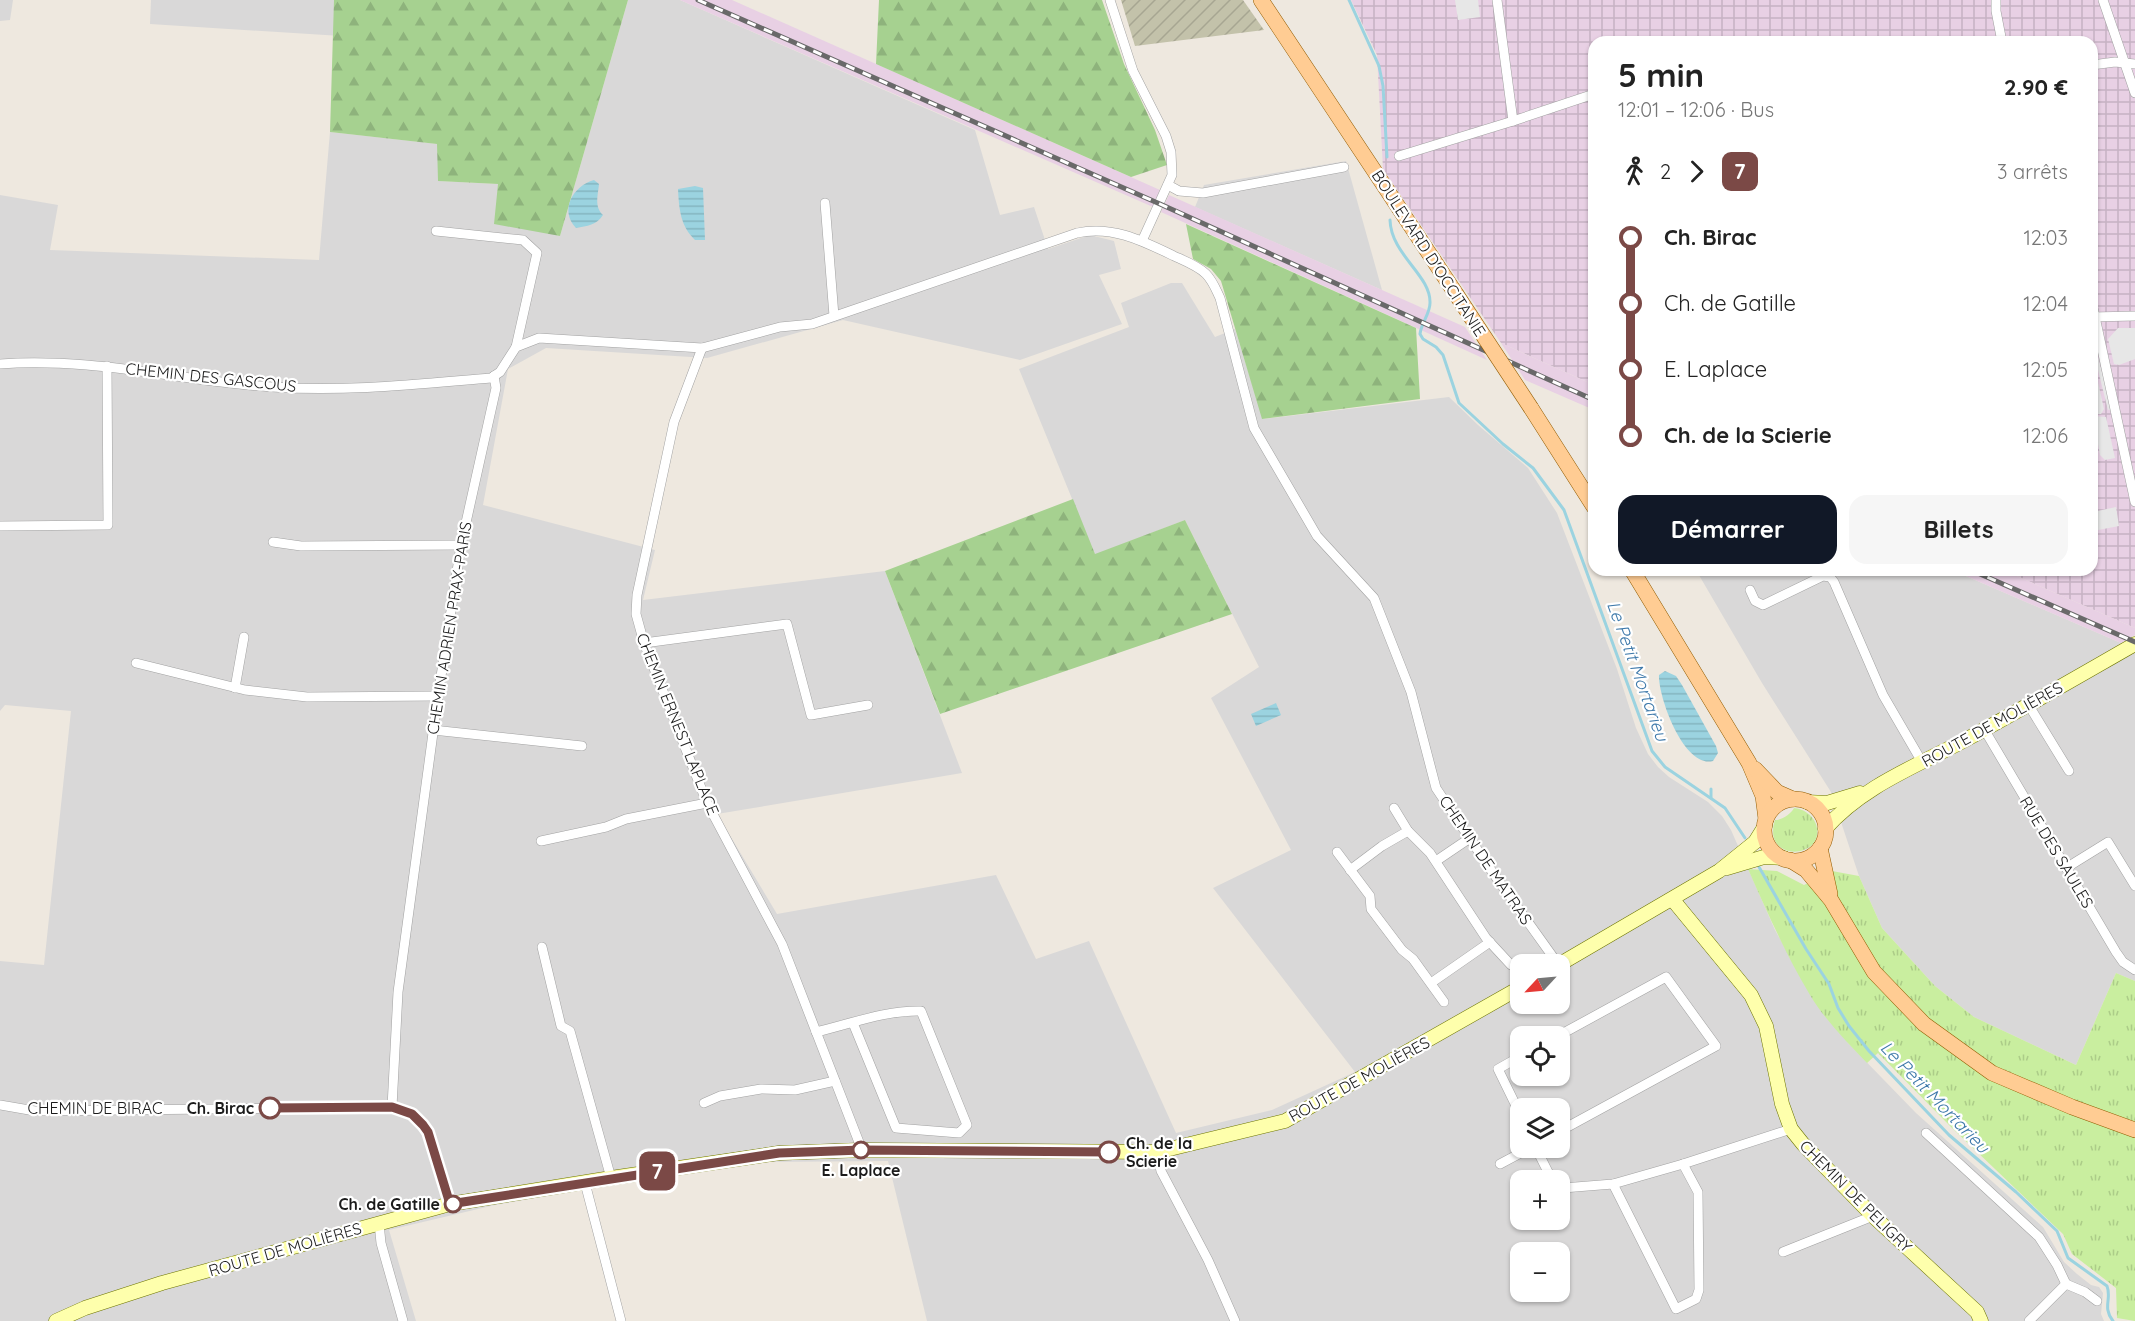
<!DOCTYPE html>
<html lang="fr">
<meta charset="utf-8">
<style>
body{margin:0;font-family:Quicksand,sans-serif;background:#f6f6f6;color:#222;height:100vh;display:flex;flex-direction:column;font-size:22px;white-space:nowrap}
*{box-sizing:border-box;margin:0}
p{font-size:20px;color:#767676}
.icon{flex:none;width:33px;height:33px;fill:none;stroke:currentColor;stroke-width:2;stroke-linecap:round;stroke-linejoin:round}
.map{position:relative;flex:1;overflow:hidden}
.side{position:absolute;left:1588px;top:36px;width:510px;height:540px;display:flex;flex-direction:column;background:#fff;border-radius:18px;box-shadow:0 2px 4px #0004}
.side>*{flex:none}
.badge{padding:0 12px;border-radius:9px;font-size:21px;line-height:39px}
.needle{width:39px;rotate:244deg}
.controls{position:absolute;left:1510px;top:954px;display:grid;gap:12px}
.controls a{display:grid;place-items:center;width:60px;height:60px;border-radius:12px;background:#fff;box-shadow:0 2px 4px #0004;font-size:30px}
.map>.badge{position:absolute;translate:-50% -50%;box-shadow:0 0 0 3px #fff}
.legs{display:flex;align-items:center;gap:9px;height:66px;padding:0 30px;font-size:20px}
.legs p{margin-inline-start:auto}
.summary{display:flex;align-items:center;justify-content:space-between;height:102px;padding:0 30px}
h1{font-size:33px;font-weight:700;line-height:45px}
.cta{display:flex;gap:12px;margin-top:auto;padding:12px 30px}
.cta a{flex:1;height:69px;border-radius:18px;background:#111827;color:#fff;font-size:24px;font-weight:700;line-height:69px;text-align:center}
.cta a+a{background:#f6f6f6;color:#222}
ul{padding:0 30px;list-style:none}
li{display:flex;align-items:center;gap:21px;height:66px;font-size:22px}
li i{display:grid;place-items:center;width:9px;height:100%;margin:0 8px;background:currentColor}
li i::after{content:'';width:15px;height:15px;margin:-8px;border:4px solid;border-radius:50%;background:#fff}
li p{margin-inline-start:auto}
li:first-child i{background:linear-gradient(#0000 50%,currentColor 0)}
li:last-child i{background:linear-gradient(currentColor 50%,#0000 0)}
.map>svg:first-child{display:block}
.residential{fill:#d9d8d8;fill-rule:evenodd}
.industrial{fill:url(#industrial-grid)}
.railway{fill:#e8d0e4}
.construction{fill:url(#construction-furrows)}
.grass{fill:url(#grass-tufts)}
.forest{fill:url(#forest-firs)}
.parking{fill:#e7e7e7}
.water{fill:url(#water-rules)}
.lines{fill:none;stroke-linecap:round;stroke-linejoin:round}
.stream{stroke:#9bd3e0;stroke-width:3}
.street-casing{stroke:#a2a2a2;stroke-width:10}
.secondary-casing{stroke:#6c7400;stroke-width:15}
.primary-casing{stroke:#925c00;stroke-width:16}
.street{stroke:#fff;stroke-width:9}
.secondary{stroke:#feffac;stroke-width:14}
.primary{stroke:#ffcc93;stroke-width:15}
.rail-casing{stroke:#696969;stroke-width:5}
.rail{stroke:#fff;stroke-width:3;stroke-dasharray:9;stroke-linecap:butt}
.primary-bridge-casing{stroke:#925c00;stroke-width:16;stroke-linecap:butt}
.primary-bridge{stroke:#ffcc93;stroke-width:15}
.line-1-casing{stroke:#fff;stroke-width:14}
.line-1{stroke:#7b4946;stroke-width:9}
.stop-1-dot{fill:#fff;stroke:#7b4946;stroke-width:3}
.labels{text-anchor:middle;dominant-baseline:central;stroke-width:4.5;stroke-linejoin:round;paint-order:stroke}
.street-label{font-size:16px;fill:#1b1b1b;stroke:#fff}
.stop-label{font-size:16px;font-weight:bold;fill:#1b1b1b;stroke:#fff;text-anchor:end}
.water-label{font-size:18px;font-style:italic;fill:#3e79aa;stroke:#fff}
</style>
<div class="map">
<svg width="2135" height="1321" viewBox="0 0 2135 1321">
<defs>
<pattern id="industrial-grid" width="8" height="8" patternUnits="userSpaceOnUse" patternTransform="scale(1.5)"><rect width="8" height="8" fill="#e8d0e4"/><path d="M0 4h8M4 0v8" fill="none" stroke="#c6b2c3"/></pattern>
<pattern id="construction-furrows" width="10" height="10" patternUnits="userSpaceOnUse" patternTransform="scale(1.5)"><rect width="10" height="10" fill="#c3c2aa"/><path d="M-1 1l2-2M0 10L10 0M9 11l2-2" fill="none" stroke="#a7a692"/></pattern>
<pattern id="grass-tufts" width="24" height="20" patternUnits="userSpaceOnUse" patternTransform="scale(1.5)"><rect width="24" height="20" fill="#c9ee9f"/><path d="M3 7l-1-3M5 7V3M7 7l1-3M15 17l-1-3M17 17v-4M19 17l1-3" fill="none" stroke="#accc88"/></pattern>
<pattern id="forest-firs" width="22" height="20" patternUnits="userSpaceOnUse" patternTransform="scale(1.5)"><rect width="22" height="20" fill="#a6d190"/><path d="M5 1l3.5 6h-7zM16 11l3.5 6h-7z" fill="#8eb37c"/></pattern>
<pattern id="water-rules" width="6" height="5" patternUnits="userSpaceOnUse" patternTransform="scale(1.5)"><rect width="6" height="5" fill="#9bd3e0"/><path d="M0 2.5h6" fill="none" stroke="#85b5c0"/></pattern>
</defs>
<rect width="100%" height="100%" fill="#eee8df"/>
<g class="residential">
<path d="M0,0H13L10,20L0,21Z"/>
<path d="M151,0H343L341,36L150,24Z"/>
<path d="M628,0H680L975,130L1000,215L1034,207L1048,249L1090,235L1114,241L1121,269L1099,275L1122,324L1020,360L843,320L707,358L546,348L508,369L483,505L655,550L643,600L885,571L962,773L717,814L777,914L996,875L1036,959L1089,941L1176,1133L1272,1110L1355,1072L1213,888L1291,850L1211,698L1259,667L1185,520L1095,555L1019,369L1129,327L1121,303L1171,283H1182L1215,337L1235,329L1263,419L1449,397L1478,425L1528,468L1557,513L1617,669L1636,728L1648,754L1658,767L1669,777L1708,802L1722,816L1731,830L1775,930L1812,996L1849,1044L1916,1113L2043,1227L2064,1262L2077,1274L2091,1285L2099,1287L2103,1293L2101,1314L2104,1321H927L888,1161L744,1162L495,1205L389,1230L416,1321H0V961L44,965L71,711L5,705L0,711V195L58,205L50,250L319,260L330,132L438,144L439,181L498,184L560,236ZM1521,964H1560V1004H1521ZM1521,1036H1560V1076H1521ZM1521,1108H1560V1148H1521ZM1521,1180H1560V1220H1521ZM1521,1252H1560V1292H1521Z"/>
<path d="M1346,161L1382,290L1195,207L1204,185Z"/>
<path d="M1696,570H1952L2121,643L2135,647V981L2116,973L2076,1065L1974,1017L1935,986L1882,928L1859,876L1831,792L1762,683Z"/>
</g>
<path class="industrial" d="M1351,0H2135V628L2003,570H2092V42H1594V385L1501,343L1383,169L1377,55Z"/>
<g class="railway">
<path d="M680,0H732L1160,190L1153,207Z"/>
<path d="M1169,195L1465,327L1487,360L1161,212Z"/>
<path d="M1501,343L1594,385V410L1525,380Z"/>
<path d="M1952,570H2003L2135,628V635L2121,643Z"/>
</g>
<path class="construction" d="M1121,0H1243L1264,30L1135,46Z"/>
<g class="grass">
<path d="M1794,808C1803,809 1812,814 1816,824C1827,860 1761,863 1775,820C1782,820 1791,814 1794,808Z"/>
<path d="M1748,869L1777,871L1804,885L1832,871L1859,876L1882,928L1935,986L1974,1017L2076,1065L2116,973L2135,981V1321L2117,1318L2116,1288L2072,1254L2063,1234L1952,1128L1878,1053L1867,1063C1847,1042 1825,1020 1810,995C1786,955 1767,912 1748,869Z"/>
</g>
<g class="forest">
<path d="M334,0H628L560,236L494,224L498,184L438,181L437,144L330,132Z"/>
<path d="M879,0H1102L1124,64L1155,130L1167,165L1131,177L876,64Z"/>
<path d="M1186,224L1416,328L1420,399L1262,419L1221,281L1211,269L1193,259Z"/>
<path d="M1073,499L1095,554L1185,520L1232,614L940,714L885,571Z"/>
</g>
<g class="parking">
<path d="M1455,0H1478L1480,17L1458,20Z"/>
<path d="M2118,328H2135V359L2119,365L2114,364L2108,339Z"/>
<path d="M2092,335L2112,409L2108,410L2093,350Z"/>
<path d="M2093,360L2104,409L2101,414H2093Z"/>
<path d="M2093,416L2106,417L2115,458L2105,460L2100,455Z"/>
<path d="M2116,507L2119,526L2093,531V512Z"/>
</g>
<g class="water">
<path d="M594,180L599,184C598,195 594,207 603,215C597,225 587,226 576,228C559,210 573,186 594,180Z"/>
<path d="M695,186L703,188L705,240H695C680,226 679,208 678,189Z"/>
<path d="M1665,671L1676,676L1682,685L1716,746L1718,753L1713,761C1684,769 1658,697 1659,675Z"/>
<path d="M1276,703L1281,715L1256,726L1251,714Z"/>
</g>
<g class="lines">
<g class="stream">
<path d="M1349,0L1379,66L1383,86L1387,157"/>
<path d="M1390,220C1391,255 1431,275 1430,303C1430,314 1421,323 1420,334L1423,339L1436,347L1443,355L1459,403L1503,444L1533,468L1564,510L1652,751L1665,767L1725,808L1745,838"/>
<path d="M1711,789V798"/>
<path d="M1759,867L1806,949L1829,984L1838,1008L1849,1026L1869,1051L1949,1135L2016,1192L2057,1231L2068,1258L2107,1286C2112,1299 2102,1307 2113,1321"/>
</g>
<defs>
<g id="street">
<path d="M1110,0L1133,71L1166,136L1171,152L1172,175L1142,241"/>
<path d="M1497,0L1513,121"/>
<path d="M1996,0V11L2002,42"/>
<path d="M2103,0L2135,93"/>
<path d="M2092,65L2115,62L2135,64"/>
<path d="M1399,156L1513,121L1594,94"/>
<path d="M1168,185L1179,191L1203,193L1344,167"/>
<path d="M825,203L834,316"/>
<path d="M436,231L523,240L537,253L516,347"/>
<path d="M2092,303L2135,502"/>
<path d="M2092,317L2135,316"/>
<path d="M702,348L674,422L637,595L636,614L644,643L707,803L782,944L862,1150"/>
<path d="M0,364C92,357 181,381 272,387C346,392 418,384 491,378L500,372L516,347L539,338L702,348L780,327L812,324L1077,233C1112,225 1143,241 1174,256C1185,261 1198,266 1206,274C1213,281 1216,290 1220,298L1254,428L1317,536L1374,598L1411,692L1436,788L1493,873L1558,964"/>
<path d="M0,526L108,525L107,366"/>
<path d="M273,542L301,546L461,545"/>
<path d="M1750,590L1755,601L1763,605L1823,576L1830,577L1834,582L1883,695L1922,762"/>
<path d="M644,643L787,624L811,715L868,705"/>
<path d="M136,663L245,690L307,697L438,696"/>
<path d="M235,688L244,637"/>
<path d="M2028,704L2069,771"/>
<path d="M1984,729L2116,952L2123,962L2135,970"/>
<path d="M433,730L582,746"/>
<path d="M1394,808L1408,831L1430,853L1486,938L1511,965"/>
<path d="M541,841L606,827L626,819L707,803"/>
<path d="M1337,852L1370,896L1371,909L1402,950L1413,959L1444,1002"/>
<path d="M1436,861L1470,838"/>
<path d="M2066,868L2108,842L2135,886"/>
<path d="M1350,870L1382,846L1408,831"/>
<path d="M542,947L561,1026L570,1031L611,1178"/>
<path d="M1431,983L1490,942"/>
<path d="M816,1032C850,1024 886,1010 921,1011L967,1125L959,1133L896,1128L853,1023"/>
<path d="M1558,1036L1666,977L1716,1046L1560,1131"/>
<path d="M1521,1056L1498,1069L1521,1116"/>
<path d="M704,1103L720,1096L761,1089L795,1090L835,1081"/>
<path d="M0,1105L35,1111L392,1107C402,1109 411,1112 418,1119C433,1132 445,1184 450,1204"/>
<path d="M392,1107L398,992L438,696L461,545L496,388L494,376"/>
<path d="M1926,1133L2039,1237L2057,1265L2066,1284"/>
<path d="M1536,1148L1548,1172L1556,1180"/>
<path d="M1157,1152L1161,1171L1208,1260L1235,1321"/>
<path d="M1500,1164L1530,1148"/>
<path d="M585,1183L621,1321"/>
<path d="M1613,1184L1676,1309L1696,1299L1699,1290L1698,1192L1683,1164"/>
<path d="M1560,1185L1563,1188L1613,1184L1683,1164L1791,1129"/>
<path d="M379,1223L381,1243L403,1321"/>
<path d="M1783,1252L1873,1216"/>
<path d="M2066,1284L2085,1292L2097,1301"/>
<path d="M2029,1321L2066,1284"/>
</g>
<g id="secondary">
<path d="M1807,802L1827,803L1860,793"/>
<path d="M1825,829C1862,786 1919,765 1967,739C2024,708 2079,676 2135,644"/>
<path d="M1727,868L1764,857L1784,858"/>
<path d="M1673,900L1751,995L1766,1026L1782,1104L1791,1129L1803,1144L1873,1216L1977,1312L1981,1321"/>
<path d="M1560,964L1719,871L1755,842L1765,826"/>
<path d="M56,1321L85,1308L162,1283L450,1204L611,1178L779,1153L862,1150L1157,1152L1285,1121L1521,987"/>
</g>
<g id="primary">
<path d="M1261,0L1456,294"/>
<path d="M1531,408L1594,507"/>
<path d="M1632,570L1749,763L1763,796L1766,819"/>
<path d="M1755,769L1777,792L1793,799"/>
<circle cx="1795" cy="830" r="31"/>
<path d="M1820,848L1830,894"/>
<path d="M1790,860L1806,870L1831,900L1874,972L1924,1024L1992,1073L2072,1107L2135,1130"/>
</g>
</defs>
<use href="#street" class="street-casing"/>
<use href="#secondary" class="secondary-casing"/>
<use href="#primary" class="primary-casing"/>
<use href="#street" class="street"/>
<use href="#secondary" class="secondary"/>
<use href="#primary" class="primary"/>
<defs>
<g id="rail">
<path d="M698,0L1160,204L1594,400"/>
<path d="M1971,570L2135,642"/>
</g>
</defs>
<use href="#rail" class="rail-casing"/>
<use href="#rail" class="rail"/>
<defs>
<path id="primary-bridge" d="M1456,294L1531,408"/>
</defs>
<use href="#primary-bridge" class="primary-bridge-casing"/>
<use href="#primary-bridge" class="primary-bridge"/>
</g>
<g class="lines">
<defs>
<path id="line-1" d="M270,1108L392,1107L412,1114L423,1125L428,1132L450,1204L779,1153L862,1150L1109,1152"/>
</defs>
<use href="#line-1" class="line-1-casing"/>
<use href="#line-1" class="line-1"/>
</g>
<g class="stop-1-dot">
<circle cx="270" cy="1108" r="10"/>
<circle cx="861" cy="1150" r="8"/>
<circle cx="1109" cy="1152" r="10"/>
<circle cx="453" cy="1204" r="8"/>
</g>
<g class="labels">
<g class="street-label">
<text transform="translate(1429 253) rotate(57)">BOULEVARD D'OCCITANIE</text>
<text transform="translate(211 377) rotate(6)">CHEMIN DES GASCOUS</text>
<text transform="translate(449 628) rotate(-81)">CHEMIN ADRIEN PRAX-PARIS</text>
<text transform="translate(678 724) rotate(68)">CHEMIN ERNEST LAPLACE</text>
<text transform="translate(1992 724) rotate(-29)">ROUTE DE MOLIÈRES</text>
<text transform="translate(2057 852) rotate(59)">RUE DES SAULES</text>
<text transform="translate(1486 860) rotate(56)">CHEMIN DE MATRAS</text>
<text transform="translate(1359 1079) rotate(-29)">ROUTE DE MOLIÈRES</text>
<text x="95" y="1108">CHEMIN DE BIRAC</text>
<text transform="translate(1856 1196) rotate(45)">CHEMIN DE PELIGRY</text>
<text transform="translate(285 1249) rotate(-16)">ROUTE DE MOLIÈRES</text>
</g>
<g class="stop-label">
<text x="254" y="1108">Ch. Birac</text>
<text x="1126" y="1143" text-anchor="start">Ch. de la<tspan x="1126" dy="18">Scierie</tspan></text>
<text x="861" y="1170" text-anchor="middle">E. Laplace</text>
<text x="440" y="1204">Ch. de Gatille</text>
</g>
<g class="water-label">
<text transform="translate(1638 671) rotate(70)">Le Petit Mortarieu</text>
<text transform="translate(1935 1097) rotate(46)">Le Petit Mortarieu</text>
</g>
</g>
</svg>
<div class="controls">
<a><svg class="needle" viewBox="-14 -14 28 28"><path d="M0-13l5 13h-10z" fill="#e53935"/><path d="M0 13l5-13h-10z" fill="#767676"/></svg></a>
<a><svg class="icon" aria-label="locate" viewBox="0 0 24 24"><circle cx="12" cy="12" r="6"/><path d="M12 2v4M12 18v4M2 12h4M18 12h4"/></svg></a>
<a><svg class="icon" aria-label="layers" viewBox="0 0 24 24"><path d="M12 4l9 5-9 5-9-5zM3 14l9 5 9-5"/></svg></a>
<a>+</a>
<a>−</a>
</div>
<b class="badge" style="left:657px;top:1171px;background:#7b4946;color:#fff">7</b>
<section class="side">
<div class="summary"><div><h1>5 min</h1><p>12:01 – 12:06 · Bus</p></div><b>2.90 €</b></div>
<div class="legs"><svg class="icon" aria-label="walk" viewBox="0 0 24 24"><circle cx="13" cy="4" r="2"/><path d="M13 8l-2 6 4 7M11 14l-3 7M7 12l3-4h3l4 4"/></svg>2<svg class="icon" aria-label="forward" viewBox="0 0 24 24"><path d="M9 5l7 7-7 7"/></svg><b class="badge" style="background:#7b4946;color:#fff">7</b><p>3 arrêts</p></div>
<ul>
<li><i style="color:#7b4946"></i><b>Ch. Birac</b><p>12:03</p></li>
<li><i style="color:#7b4946"></i><span>Ch. de Gatille</span><p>12:04</p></li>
<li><i style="color:#7b4946"></i><span>E. Laplace</span><p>12:05</p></li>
<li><i style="color:#7b4946"></i><b>Ch. de la Scierie</b><p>12:06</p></li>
</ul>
<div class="cta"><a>Démarrer</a><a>Billets</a></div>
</section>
</div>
